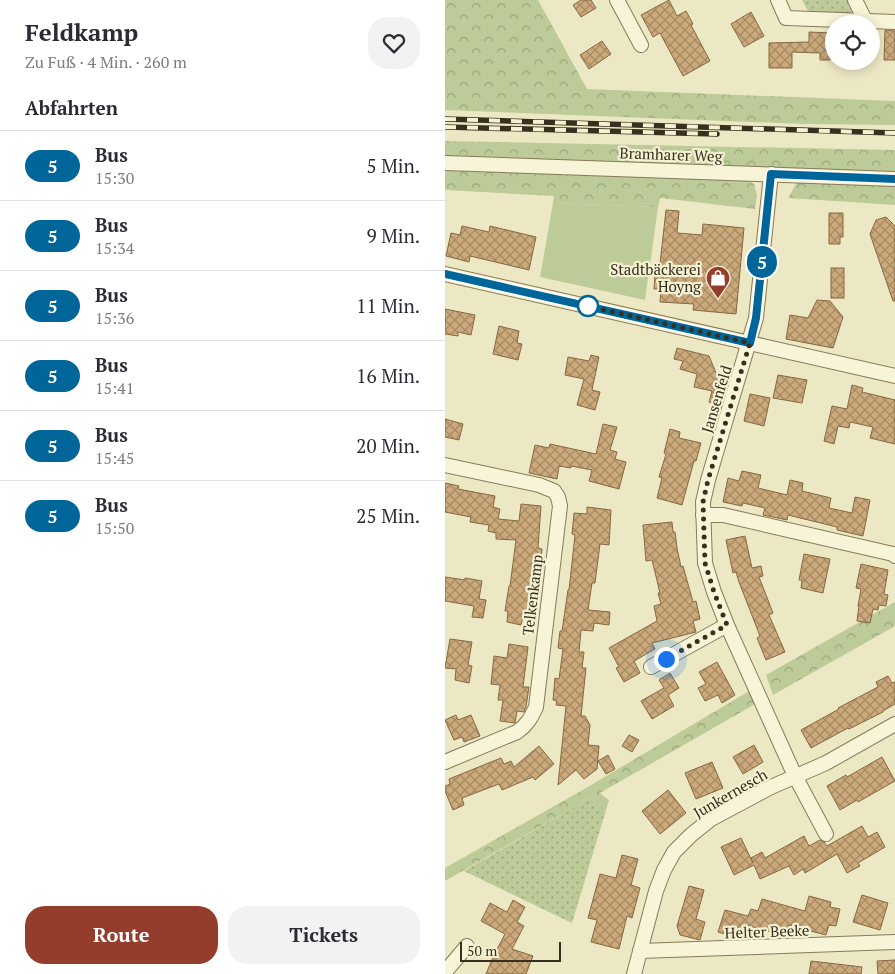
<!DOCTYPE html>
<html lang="de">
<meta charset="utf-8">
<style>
body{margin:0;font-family:"PT Serif",serif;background:#f2f2f3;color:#2b2b33;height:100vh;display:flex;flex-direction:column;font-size:19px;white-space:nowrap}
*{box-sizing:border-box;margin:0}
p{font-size:16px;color:#7c7c81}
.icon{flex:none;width:28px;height:28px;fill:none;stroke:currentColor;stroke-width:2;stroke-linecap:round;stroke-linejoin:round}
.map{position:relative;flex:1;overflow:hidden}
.sheet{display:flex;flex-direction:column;background:#fff;width:445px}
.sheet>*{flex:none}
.badge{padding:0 10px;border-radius:16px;font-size:18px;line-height:32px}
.controls{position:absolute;left:380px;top:15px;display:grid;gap:10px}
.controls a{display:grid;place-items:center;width:55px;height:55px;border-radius:50%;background:#fff;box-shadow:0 2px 12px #0003;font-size:25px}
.scale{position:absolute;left:15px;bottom:12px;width:101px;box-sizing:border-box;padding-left:5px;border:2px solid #382f1e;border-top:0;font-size:14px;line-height:18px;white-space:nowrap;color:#382f1e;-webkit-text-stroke:4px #f5f1d3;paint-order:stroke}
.you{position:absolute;width:25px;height:25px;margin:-12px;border:4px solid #fff;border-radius:50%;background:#1a73e8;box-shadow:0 0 0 8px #1a73e833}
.map>.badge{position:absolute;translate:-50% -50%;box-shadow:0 0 0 2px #fff}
h2{padding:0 25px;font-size:19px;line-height:45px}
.round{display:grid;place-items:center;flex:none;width:52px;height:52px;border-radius:20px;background:#f2f2f3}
.headline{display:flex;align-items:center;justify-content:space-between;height:85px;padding:0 25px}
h1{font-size:24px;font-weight:700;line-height:38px}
.action{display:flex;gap:10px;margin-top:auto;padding:10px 25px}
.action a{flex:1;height:58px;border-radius:20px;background:#953d2c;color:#fff;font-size:20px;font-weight:700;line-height:58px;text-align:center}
.action a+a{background:#f2f2f3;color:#2b2b33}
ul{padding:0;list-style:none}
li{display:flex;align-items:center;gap:15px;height:70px;padding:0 25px;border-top:1px solid #e1e1e2}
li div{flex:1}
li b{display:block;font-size:19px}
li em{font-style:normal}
li .badge{min-width:55px;font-weight:700;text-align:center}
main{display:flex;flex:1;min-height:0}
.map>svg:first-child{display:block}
.forest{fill:url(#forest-crowns)}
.park{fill:url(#park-dots)}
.garden{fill:#bdcb98}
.building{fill:url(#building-cross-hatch);stroke:#866841}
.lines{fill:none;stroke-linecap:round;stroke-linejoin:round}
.street-casing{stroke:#877a5b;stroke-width:16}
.street{stroke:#f8f4d7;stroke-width:14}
.rail-casing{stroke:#382f1e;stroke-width:5.5}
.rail{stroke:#f5f1d3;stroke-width:4;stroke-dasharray:11;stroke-linecap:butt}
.line-casing{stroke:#fff;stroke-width:11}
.line{stroke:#069;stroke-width:8}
.walk{stroke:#382f1e;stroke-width:5;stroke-dasharray:0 9}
.stop-dot{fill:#fff;stroke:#069;stroke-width:2.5}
.labels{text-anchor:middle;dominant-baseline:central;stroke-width:4.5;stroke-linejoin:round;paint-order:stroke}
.street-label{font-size:15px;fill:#382f1e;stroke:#f5f1d3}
.poi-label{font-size:15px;fill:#382f1e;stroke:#f5f1d3;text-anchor:end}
</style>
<main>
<section class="sheet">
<div class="headline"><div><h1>Feldkamp</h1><p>Zu Fuß · 4 Min. · 260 m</p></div><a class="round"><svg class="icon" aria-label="heart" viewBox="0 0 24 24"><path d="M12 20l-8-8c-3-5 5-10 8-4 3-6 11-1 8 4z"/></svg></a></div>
<h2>Abfahrten</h2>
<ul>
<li><span class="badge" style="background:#069;color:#fff">5</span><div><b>Bus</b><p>15:30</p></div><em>5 Min.</em></li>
<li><span class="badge" style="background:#069;color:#fff">5</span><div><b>Bus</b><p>15:34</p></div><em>9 Min.</em></li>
<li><span class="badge" style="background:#069;color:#fff">5</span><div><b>Bus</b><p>15:36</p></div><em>11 Min.</em></li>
<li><span class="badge" style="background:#069;color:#fff">5</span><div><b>Bus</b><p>15:41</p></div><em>16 Min.</em></li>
<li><span class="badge" style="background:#069;color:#fff">5</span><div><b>Bus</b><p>15:45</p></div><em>20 Min.</em></li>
<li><span class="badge" style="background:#069;color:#fff">5</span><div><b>Bus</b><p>15:50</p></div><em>25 Min.</em></li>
</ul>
<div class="action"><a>Route</a><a>Tickets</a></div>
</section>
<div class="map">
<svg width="450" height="974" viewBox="0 0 450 974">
<defs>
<pattern id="forest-crowns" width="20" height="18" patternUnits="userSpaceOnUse" patternTransform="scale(1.25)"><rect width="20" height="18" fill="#bdcb98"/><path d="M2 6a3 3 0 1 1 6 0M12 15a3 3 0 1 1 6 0" fill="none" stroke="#9ba57b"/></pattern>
<pattern id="park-dots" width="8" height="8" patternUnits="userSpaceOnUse" patternTransform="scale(1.25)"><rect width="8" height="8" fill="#bdcb98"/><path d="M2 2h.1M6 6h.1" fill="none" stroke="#9ba57b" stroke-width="1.8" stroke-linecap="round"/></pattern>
<pattern id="building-cross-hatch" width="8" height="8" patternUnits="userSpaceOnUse" patternTransform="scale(1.25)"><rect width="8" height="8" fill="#cba97b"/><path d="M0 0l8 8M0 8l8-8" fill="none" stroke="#a68a64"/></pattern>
</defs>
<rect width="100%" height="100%" fill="#ede8c4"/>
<g class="forest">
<path d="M0,0H93L142,89L450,101V125L359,124L0,110Z"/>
<path d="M0,141L450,150V172L0,157Z"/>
<path d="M0,169L301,179L309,184L312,195L310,209L215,198L213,207L108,203L109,196L0,190Z"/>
<path d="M353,181L450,185V205L343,198Z"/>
<path d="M450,602V626L328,695L321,675Z"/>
<path d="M306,690L312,703L155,793L164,800L161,810L145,798L0,881V868L141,788Z"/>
</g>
<g class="park">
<path d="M357,0H406L410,8L409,14L365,15Z"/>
<path d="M145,798L161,810L127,923L19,871Z"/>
</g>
<path class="garden" d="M108,203L213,207L200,300L95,277Z"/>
<g class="building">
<path d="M136,0H146L151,8L136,17L128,5Z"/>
<path d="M224,0L232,16L241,11L248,24L246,25L265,61L238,76L215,33L208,37L196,15Z"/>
<path d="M306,12L319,36L299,47L286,24Z"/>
<path d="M440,30L450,31V60H439Z"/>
<path d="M364,32L386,33L385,60H375V53L347,52V68H324V43L364,42Z"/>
<path d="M157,41L166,54L144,69L135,55Z"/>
<path d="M221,210L234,211L232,233L257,235L258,224L299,228L291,314L248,310L249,304L215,302L216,289H209L210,273H214Z"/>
<path d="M384,213H398V237H395V244H384Z"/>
<path d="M441,217L450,226V301H448L425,234L431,220Z"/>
<path d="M17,226L44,232L45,226L91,237L84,270L25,256L24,262L1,256L6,233L15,235Z"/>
<rect x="386" y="268" width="13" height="30"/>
<path d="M372,300L385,301L398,317L388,348L341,339L345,315L363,318Z"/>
<path d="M0,309L30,315L26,335L13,332V336L0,334Z"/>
<path d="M54,326L74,331L72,343L77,344L73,360L48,354Z"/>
<path d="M232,348L264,356L274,380L283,382L276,405L264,402L267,391L249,387L252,374L235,369L238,361L229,359Z"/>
<path d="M146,355L154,357L147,390L155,392L150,410L132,405L139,379L120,375L123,357L144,361Z"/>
<path d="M333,375L362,380L357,403L328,398Z"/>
<path d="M407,385L418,388L417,392L450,400V444L425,438L428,427L405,422L404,428L393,426L389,444L379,441L387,406L402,409Z"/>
<path d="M305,394L325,398L319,426L299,421Z"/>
<path d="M0,419L18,424L14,440L0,437Z"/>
<path d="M158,424L172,427L165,450L172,452L170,459L181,462L174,489L144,481L147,470L126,466V468L114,466L112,479L84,473L90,445L104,448L105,444L151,454Z"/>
<path d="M225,429L235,432L234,438L256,443L251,461H249L237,505L212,498L217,478L214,477L221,454L219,453Z"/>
<path d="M297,471L316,475L313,488L342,495L345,480L358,483L357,491L386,498L384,508L407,513L410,497L425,500L418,536L392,530V527L343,515L342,520L318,515L320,508L298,503L297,506L278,502L283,478L294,481Z"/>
<path d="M0,483L14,486L13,489L50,496L48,507L55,509L53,519L74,521L76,504L96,506L93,548L97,549L94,578H93L86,618L78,617L76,625L62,622L63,611H60L64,586H65L71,540L51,539V533L43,531L44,525L25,522L26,517L0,512Z"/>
<path d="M142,507L166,510L164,545L155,544L150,583H147L143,610L165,612L164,625L149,623L148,631L136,630L134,652H139L137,668H141L136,716H140L145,725L143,745L154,746L152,769L139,779L131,770L113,785L121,706L111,705L112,701L108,700L110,678L114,679L118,649L113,648L115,631H117L123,590H124L130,535L127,534L129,513L142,514Z"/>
<path d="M227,522L228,532H230L232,548L236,567L238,566L248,602L251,601L255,619L248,621L251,632L207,643L210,649L189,661L195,673L179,682L171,668L174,667L164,648L212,621L209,606L216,604L213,593H215L207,560L201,561L198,525Z"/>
<path d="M300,536L307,568L316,566L318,576L314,577L328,613L324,615L340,652L321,660L312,638L315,636L294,582L291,572L288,573L281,540Z"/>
<path d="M359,554L385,559L378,593L356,588L357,580H354Z"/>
<path d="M416,564L443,570L439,594L443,595L441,606L434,605L433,610L428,609L425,623L412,621L414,606H413L416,589L411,588Z"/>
<path d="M0,577L20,580V578L37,581L34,599L41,600L38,618L27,617L29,606L0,601Z"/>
<path d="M5,639L27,642L23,665L27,666L24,683L10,680L11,669L0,668Z"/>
<path d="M64,644L83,647L78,687H84L81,707L79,712L72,711L70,723L55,721L58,700H53L55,685L46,684L49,656L62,658Z"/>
<path d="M272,662L290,695L277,703L273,695L260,701L253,688L261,684L254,672Z"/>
<path d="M225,673L234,688L223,695L229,706L207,719L196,701L219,688L214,680Z"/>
<path d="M443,676L447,683L450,682V704L438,711V712L404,729L403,728L366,748L356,730L394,709L393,708L433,687L431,682Z"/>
<path d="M11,715L13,720L26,715L35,736L19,742L17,737L9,740L0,720Z"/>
<path d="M184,735L194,740L187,752L177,746Z"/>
<path d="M309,745L318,762L298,774L288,757Z"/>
<path d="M94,746L109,764L90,780L88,777L57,790L54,784L17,798L19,805L8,810L0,791V786L5,784L4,779L56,758L59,764L66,761L69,767Z"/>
<path d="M163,755L170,769L161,774L153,761Z"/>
<path d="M437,757L450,781L413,802L412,800L395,810L382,786L401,775L402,777Z"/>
<path d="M267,762L278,788L251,799L240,773Z"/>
<path d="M223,790L241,813L215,834L197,811Z"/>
<path d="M417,826L423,837L432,832L440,847L413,863L415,866L402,873L392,854L360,873L358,869L349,875L344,866L315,879L309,865L289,875L276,847L296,838L308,863L306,858L317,852L320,858L359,836L364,846L375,840L379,842L382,846Z"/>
<path d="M177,855L193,859L186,885L195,888L187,918L182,916L174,949L146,942L152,920L143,918L155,874L171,878Z"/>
<path d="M244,886L259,890L251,919L260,922L255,940L235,935L232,926Z"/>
<path d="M417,895L443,903L435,930L408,922Z"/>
<path d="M364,896L386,902L385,907L395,909L391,926L384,925L381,935L343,925L340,936L301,925L297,939L273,932L280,910L303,916L306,909L313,911L317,899L360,911Z"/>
<path d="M68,900L80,907L72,922L79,926L67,949L88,956L81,974H41L48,957L60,934L36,921L45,903L62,912Z"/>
<path d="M450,960V974H433L432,961Z"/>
<path d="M366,961L417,967L416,974H364Z"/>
</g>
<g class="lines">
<defs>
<g id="street">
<path d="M172,0L196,45"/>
<path d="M333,0L341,18L450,22"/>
<path d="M410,0L421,22"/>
<path d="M0,163L450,179"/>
<path d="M326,174L311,318L263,480L258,502L260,563L269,592L282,625L350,776L381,834"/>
<path d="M0,274L450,376"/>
<path d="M0,465L94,485L109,491L113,497L115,506L91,707C86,718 82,725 72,732L0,762"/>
<path d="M258,515H278L448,554L450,556"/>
<path d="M206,667L282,625"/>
<path d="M195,951L450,942"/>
<path d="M0,972L22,946"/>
<path d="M189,974L211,891L219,870L229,852L246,835L266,819L326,787L381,763L450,724"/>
</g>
</defs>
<use href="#street" class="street-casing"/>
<use href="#street" class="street"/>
<defs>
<g id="rail">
<path d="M0,119L450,133"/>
<path d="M0,127L272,134"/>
</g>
</defs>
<use href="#rail" class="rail-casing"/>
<use href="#rail" class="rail"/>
</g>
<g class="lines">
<defs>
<path id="line" d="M0,274L305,343L311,318L326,174L450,179"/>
</defs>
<use href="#line" class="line-casing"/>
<use href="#line" class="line"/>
<path class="walk" d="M143,306H142L305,343L263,480L258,502L260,563L269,592L282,625L221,659"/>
</g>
<defs>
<symbol id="shop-pin" viewBox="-11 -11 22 30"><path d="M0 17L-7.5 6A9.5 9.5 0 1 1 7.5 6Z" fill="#953d2c" stroke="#f5f1d3"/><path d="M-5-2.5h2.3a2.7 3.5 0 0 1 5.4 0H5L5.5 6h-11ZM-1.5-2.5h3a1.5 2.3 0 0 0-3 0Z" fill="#fff"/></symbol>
</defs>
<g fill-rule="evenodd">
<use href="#shop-pin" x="259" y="264" width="28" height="38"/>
</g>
<circle class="stop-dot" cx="143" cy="306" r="10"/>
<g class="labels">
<g class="street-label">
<text transform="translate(226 154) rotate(2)">Bramharer Weg</text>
<text transform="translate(271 399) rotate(-73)">Jansenfeld</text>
<text transform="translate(87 595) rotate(-83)">Telkenkamp</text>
<text transform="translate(285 793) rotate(-30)">Junkernesch</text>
<text transform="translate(322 931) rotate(-2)">Helter Beeke</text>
</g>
<g class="poi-label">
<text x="256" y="269">Stadtbäckerei<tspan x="256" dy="17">Hoyng</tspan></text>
</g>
</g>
</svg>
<div class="controls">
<a><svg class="icon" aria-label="locate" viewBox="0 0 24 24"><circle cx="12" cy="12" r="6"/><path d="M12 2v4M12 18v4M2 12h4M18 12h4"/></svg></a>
</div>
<div class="scale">50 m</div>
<div class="you" style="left:221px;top:659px"></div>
<b class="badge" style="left:317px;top:262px;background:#069;color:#fff">5</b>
</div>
</main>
